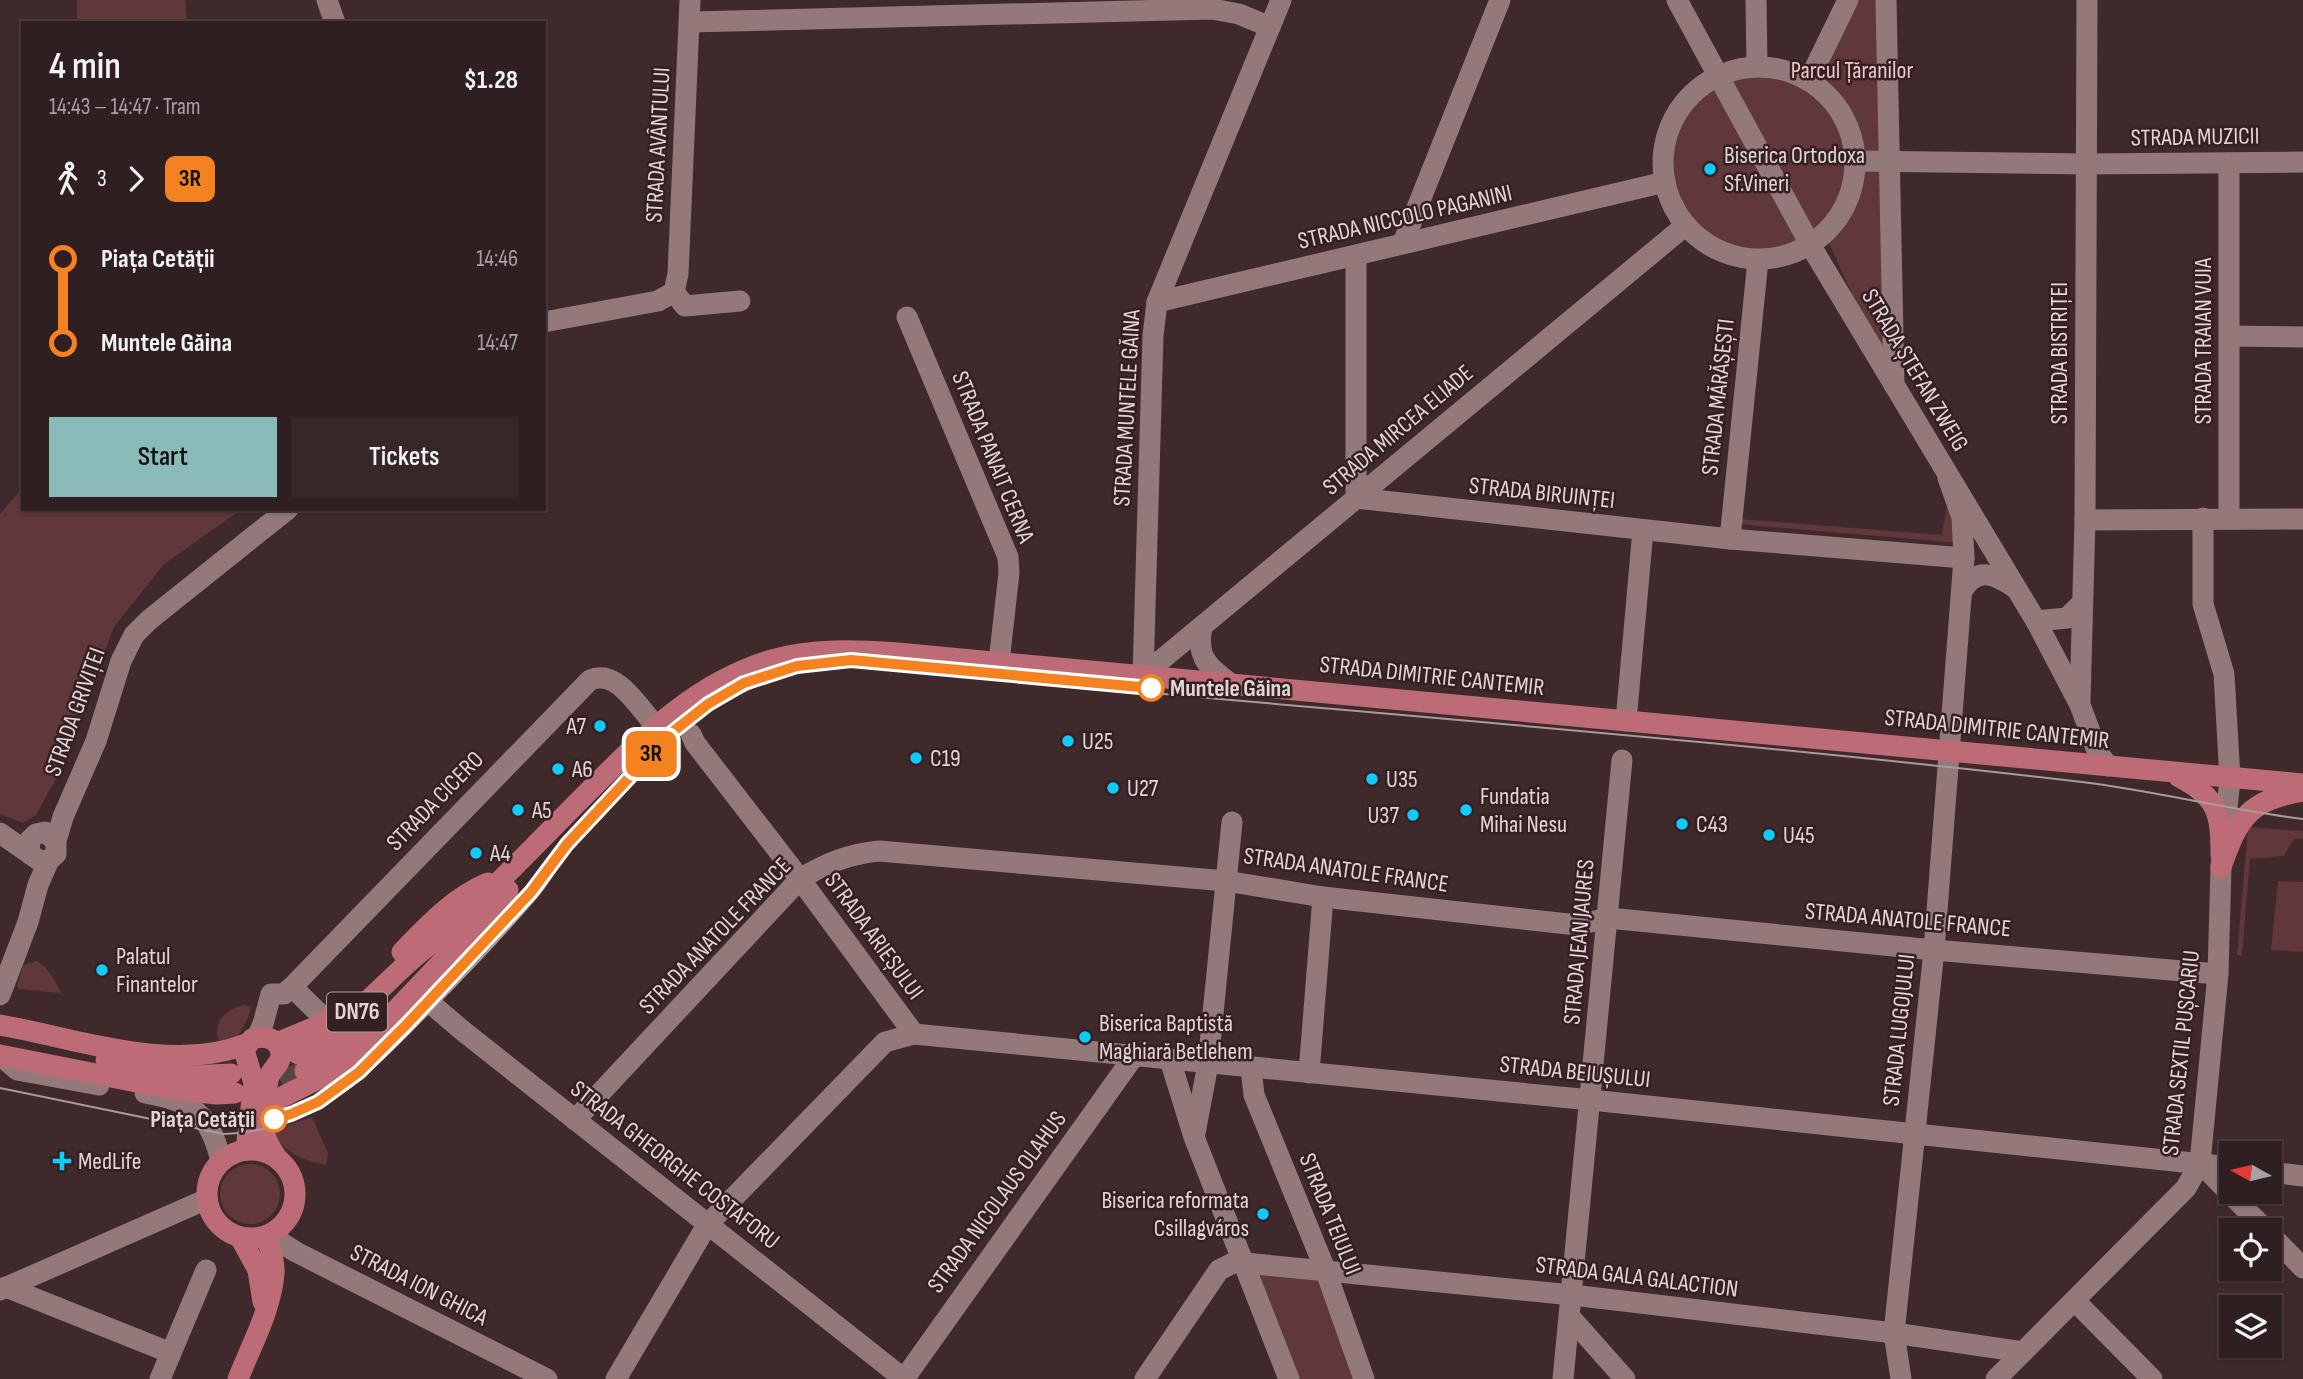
<!DOCTYPE html>
<meta charset="utf-8">
<style>
body{margin:0;font-family:"Sofia Sans Condensed",sans-serif;background:#372729;color:#f1f3f6;height:100vh;display:flex;flex-direction:column;font-size:26px;white-space:nowrap}
*{box-sizing:border-box;margin:0}
p{font-size:23px;color:#a7a2a5}
.icon{flex:none;width:38px;height:38px;fill:none;stroke:currentColor;stroke-width:2;stroke-linecap:round;stroke-linejoin:round}
.map{position:relative;flex:1;overflow:hidden}
.drawer{position:absolute;left:21px;top:21px;width:525px;height:490px;display:flex;flex-direction:column;background:#2f1f20;border-radius:0px;box-shadow:0 2px 5px #0004,0 0 0 2px #4a3d3e}
.drawer>*{flex:none}
.badge{padding:0 14px;border-radius:10px;font-size:24px;line-height:46px}
.needle{width:46px;rotate:278deg}
.buttons{position:absolute;left:2219px;top:1141px;display:grid;gap:14px}
.buttons a{display:grid;place-items:center;width:63px;height:63px;border-radius:0px;background:#2f1f20;box-shadow:0 2px 5px #0004,0 0 0 2px #4a3d3e;font-size:35px}
.map>.badge{position:absolute;translate:-50% -50%;box-shadow:0 0 0 4px #fff}
.legs{display:flex;align-items:center;gap:10px;height:77px;padding:0 28px;font-size:23px}
.legs p{margin-inline-start:auto}
.overview{display:flex;align-items:center;justify-content:space-between;height:119px;padding:0 28px}
h1{font-size:38px;font-weight:600;line-height:52px}
.action{display:flex;gap:14px;margin-top:auto;padding:14px 28px}
.action a{flex:1;height:80px;border-radius:0px;background:#8bbbb9;color:#111;font-size:28px;font-weight:600;line-height:80px;text-align:center}
.action a+a{background:#372729;color:#f1f3f6}
ul{padding:0 28px;list-style:none}
li{display:flex;align-items:center;gap:24px;height:84px;font-size:26px}
li i{display:grid;place-items:center;width:10px;height:100%;margin:0 9px;background:currentColor}
li i::after{content:'';width:18px;height:18px;margin:-9px;border:5px solid;border-radius:50%;background:#2f1f20}
li p{margin-inline-start:auto}
li:first-child i{background:linear-gradient(#0000 50%,currentColor 0)}
li:last-child i{background:linear-gradient(currentColor 50%,#0000 0)}
.map>svg:first-child{display:block}
.green{fill:#60373b}
.lines{fill:none;stroke-linecap:round;stroke-linejoin:round}
.major-tunnel{stroke:#584345;stroke-width:21;stroke-dasharray:21 10;stroke-linecap:butt}
.minor{stroke:#93797a;stroke-width:21}
.major{stroke:#bd6b76;stroke-width:21}
.tram{stroke:#aa9a9b;stroke-width:2}
.line-1-casing{stroke:#fff;stroke-width:16}
.line-1{stroke:#f58220;stroke-width:10}
.poi-dot{fill:#10cafa;stroke:#341f21;stroke-width:2.5}
.stop-1-dot{fill:#fff;stroke:#f58220;stroke-width:3.5}
.labels{text-anchor:middle;dominant-baseline:central;stroke-width:5;stroke-linejoin:round;paint-order:stroke}
.shield{fill:#341f21;stroke:#ae9ea0;stroke-width:2}
.shield-label{font-size:23px;font-weight:bold;fill:#e3d5d6}
.park-label{font-size:24px;fill:#f1c6c9;stroke:#341f21}
.street-label{font-size:24px;fill:#e3d5d6;stroke:#341f21}
.poi-label{font-size:24px;fill:#e3d5d6;stroke:#341f21;text-anchor:start}
.stop-label{font-size:24px;font-weight:bold;fill:#e3d5d6;stroke:#341f21;text-anchor:start}
</style>
<div class="map">
<svg width="2303" height="1379" viewBox="0 0 2303 1379">
<rect width="100%" height="100%" fill="#3f292b"/>
<g class="green">
<path d="M77,0H185L187,23H77Z"/>
<path d="M1848,0H1886L1894,387L1825,234C1809,245 1793,256 1773,258C1716,266 1662,220 1663,162C1664,112 1706,66 1758,66C1776,66 1792,72 1809,79Z"/>
<path d="M23,487V509H242L164,564L114,627L57,777L36,815L23,823L0,814V514Z"/>
<path d="M1949,493L1959,543L1737,524L1739,519L1942,535Z"/>
<path d="M2248,827L2303,831V839H2294L2284,856L2250,859L2242,956L2237,955Z"/>
<path d="M2278,881L2303,882V952L2271,950Z"/>
<path d="M37,961C48,968 56,981 61,993L19,989L17,986L23,965Z"/>
<path d="M243,1005L251,1007L248,1018L237,1038L223,1043L219,1041C211,1023 226,1009 243,1005Z"/>
<path d="M312,1117L328,1153L326,1165C303,1161 282,1152 273,1130Z"/>
<circle cx="250" cy="1194" r="30"/>
<path d="M1244,1262L1325,1269L1364,1379H1289Z"/>
</g>
<g class="lines">
<path class="major-tunnel" d="M251,1090L278,1083L305,1071"/>
<g class="minor">
<path d="M327,0L335,23"/>
<path d="M1677,0L1812,248L2036,621L2080,705L2098,753L2108,766"/>
<path d="M1756,0L1757,66"/>
<path d="M1886,0L1894,385"/>
<path d="M690,22L1212,9L1239,14L1270,27"/>
<circle cx="1759" cy="163" r="96"/>
<path d="M1809,80L1848,0"/>
<path d="M1856,161L2087,164L2303,162"/>
<path d="M1403,243L1500,0"/>
<path d="M1356,256V498L1730,539L1964,558"/>
<path d="M674,292L678,274L690,0"/>
<path d="M674,292L685,306L740,301"/>
<path d="M1157,302L1665,182"/>
<path d="M907,317L1008,557L1009,573L999,662"/>
<path d="M544,322L658,301L674,292"/>
<path d="M2230,336L2303,337"/>
<path d="M2229,518V163"/>
<path d="M2085,520L2303,519"/>
<path d="M1730,539L1758,260"/>
<path d="M1962,591C1977,566 1995,574 2015,588"/>
<path d="M2036,621L2067,618L2082,603"/>
<path d="M1202,627C1196,656 1207,667 1230,683"/>
<path d="M1143,675L1686,225"/>
<path d="M1143,675L1153,336L1157,302L1281,0"/>
<path d="M2080,701L2085,520L2087,0"/>
<path d="M1626,721L1643,530"/>
<path d="M691,734L695,743L800,879L914,1034"/>
<path d="M0,833L30,854"/>
<path d="M56,841L45,832L36,834L29,841L30,854L40,861L49,860L56,854V841L63,817L96,741L121,661L134,635L149,620L288,509"/>
<path d="M292,987L326,1020"/>
<path d="M416,991L463,1031L904,1379"/>
<path d="M0,995L28,922L38,885L49,860"/>
<path d="M257,1037L263,1024L271,994H284L292,987L590,680C617,668 639,708 655,725"/>
<path d="M0,1055L17,1070L99,1085"/>
<path d="M1170,1060L1194,1137L1289,1379"/>
<path d="M1251,1068L1254,1095L1325,1269L1364,1379"/>
<path d="M1309,1073L1323,897"/>
<path d="M145,1093C193,1102 209,1112 221,1161"/>
<path d="M575,1120L800,879C826,863 849,854 879,851L1226,881L1323,897L1577,925L1608,918L1934,950L2218,974"/>
<path d="M1195,1133L1208,1064L1232,822"/>
<path d="M2200,1163L2266,1230"/>
<path d="M2270,1172L2303,1176"/>
<path d="M2270,1234L2303,1268"/>
<path d="M269,1235L296,1252L547,1379"/>
<path d="M6,1287L171,1353"/>
<path d="M0,1290L207,1199"/>
<path d="M2075,1301L2152,1379"/>
<path d="M1570,1317L1625,1379"/>
<path d="M160,1379L206,1270"/>
<path d="M616,1379L707,1225L885,1042L914,1034L1591,1100L2231,1167"/>
<path d="M904,1379L1134,1056"/>
<path d="M1145,1379L1219,1270L1235,1262L1572,1295L1894,1333L2023,1352"/>
<path d="M1563,1379L1622,760"/>
<path d="M1901,1379L1894,1333L1934,950L1964,558L1962,517L1948,478"/>
<path d="M1996,1379L2186,1188L2200,1163L2218,974L2221,867L2230,779L2224,674L2203,604V518"/>
</g>
<g class="major">
<path d="M2179,777C2218,797 2221,814 2221,855"/>
<path d="M2221,867C2239,817 2248,801 2303,791"/>
<path d="M402,952C428,925 453,898 488,883"/>
<path d="M0,1025C76,1038 172,1074 246,1044"/>
<path d="M277,1043L320,1025L334,1014"/>
<path d="M298,1054C359,1021 393,967 449,931C491,890 532,849 573,807C634,747 686,686 771,660C812,648 856,650 898,653L2303,784"/>
<path d="M0,1055L172,1089L216,1094L235,1093"/>
<path d="M106,1060L191,1076L231,1074"/>
<path d="M305,1071L356,1033"/>
<path d="M264,1111L274,1101L328,1074L355,1053L477,925L508,890"/>
<circle cx="251" cy="1194" r="44"/>
<path d="M246,1150L254,1083L244,1050L252,1039C264,1035 280,1038 281,1054C281,1063 275,1066 271,1073C267,1079 267,1088 266,1095C262,1126 259,1131 277,1158"/>
<path d="M240,1237L258,1270L263,1302"/>
<path d="M238,1379C251,1346 271,1310 274,1274C275,1261 271,1249 266,1237"/>
</g>
<path class="tram" d="M0,1088L224,1134C310,1131 360,1083 417,1025C459,982 501,939 540,893C551,879 559,863 570,850C588,828 609,808 629,787C644,771 659,753 676,737C730,687 803,662 876,667C1278,707 1681,735 2082,782C2156,791 2229,810 2303,819"/>
</g>
<g class="lines">
<defs>
<path id="line-1" d="M274,1119L291,1114L318,1102L359,1072L407,1024L531,892L567,844L670,734L708,704L744,683L797,666L851,660L1151,688"/>
</defs>
<use href="#line-1" class="line-1-casing"/>
<use href="#line-1" class="line-1"/>
</g>
<g class="poi-dot">
<circle cx="1710" cy="169" r="7"/>
<circle cx="600" cy="726" r="7"/>
<circle cx="1068" cy="741" r="7"/>
<circle cx="916" cy="758" r="7"/>
<circle cx="558" cy="769" r="7"/>
<circle cx="1372" cy="779" r="7"/>
<circle cx="1113" cy="788" r="7"/>
<circle cx="518" cy="810" r="7"/>
<circle cx="1466" cy="810" r="7"/>
<circle cx="1413" cy="815" r="7"/>
<circle cx="1682" cy="824" r="7"/>
<circle cx="1769" cy="835" r="7"/>
<circle cx="476" cy="853" r="7"/>
<circle cx="102" cy="970" r="7"/>
<circle cx="1085" cy="1037" r="7"/>
<path d="M58.5 1150.5h7v7h7v7h-7v7h-7v-7h-7v-7h7z"/>
<circle cx="1263" cy="1214" r="7"/>
</g>
<g class="stop-1-dot">
<circle cx="1151" cy="688" r="12"/>
<circle cx="274" cy="1119" r="12"/>
</g>
<g class="labels">
<rect class="shield" x="327" y="992.5" width="60" height="39" rx="5"/>
<g class="shield-label">
<text x="357" y="1012">DN76</text>
</g>
<g class="park-label">
<text x="1852" y="70">Parcul Țăranilor</text>
</g>
<g class="street-label">
<text transform="translate(2195 137) rotate(-1)">STRADA MUZICII</text>
<text transform="translate(658 145) rotate(-87)">STRADA AVÂNTULUI</text>
<text transform="translate(1405 217) rotate(-13)">STRADA NICCOLO PAGANINI</text>
<text transform="translate(2203 341) rotate(-90)">STRADA TRAIAN VUIA</text>
<text transform="translate(2059 353) rotate(-90)">STRADA BISTRIȚEI</text>
<text transform="translate(1915 370) rotate(59)">STRADA ȘTEFAN ZWEIG</text>
<text transform="translate(1718 397) rotate(-84)">STRADA MĂRĂȘEȘTI</text>
<text transform="translate(1127 408) rotate(-87)">STRADA MUNTELE GĂINA</text>
<text transform="translate(1398 430) rotate(-40)">STRADA MIRCEA ELIADE</text>
<text transform="translate(993 457) rotate(68)">STRADA PANAIT CERNA</text>
<text transform="translate(1542 493) rotate(6)">STRADA BIRUINȚEI</text>
<text transform="translate(1432 676) rotate(6)">STRADA DIMITRIE CANTEMIR</text>
<text transform="translate(75 712) rotate(-70)">STRADA GRIVIȚEI</text>
<text transform="translate(1997 729) rotate(6)">STRADA DIMITRIE CANTEMIR</text>
<text transform="translate(435 801) rotate(-46)">STRADA CICERO</text>
<text transform="translate(1346 870) rotate(8)">STRADA ANATOLE FRANCE</text>
<text transform="translate(1908 920) rotate(5)">STRADA ANATOLE FRANCE</text>
<text transform="translate(715 936) rotate(-46)">STRADA ANATOLE FRANCE</text>
<text transform="translate(874 936) rotate(54)">STRADA ARIEȘULUI</text>
<text transform="translate(1579 942) rotate(-85)">STRADA JEAN JAURES</text>
<text transform="translate(1899 1030) rotate(-84)">STRADA LUGOJULUI</text>
<text transform="translate(2181 1053) rotate(-84)">STRADA SEXTIL PUȘCARIU</text>
<text transform="translate(1575 1072) rotate(6)">STRADA BEIUȘULUI</text>
<text transform="translate(675 1165) rotate(38)">STRADA GHEORGHE COSTAFORU</text>
<text transform="translate(997 1202) rotate(-54)">STRADA NICOLAUS OLAHUS</text>
<text transform="translate(1330 1214) rotate(68)">STRADA TEIULUI</text>
<text transform="translate(1637 1277) rotate(7)">STRADA GALA GALACTION</text>
<text transform="translate(419 1285) rotate(27)">STRADA ION GHICA</text>
</g>
<g class="poi-label">
<text x="1724" y="155">Biserica Ortodoxa<tspan x="1724" dy="28">Sf.Vineri</tspan></text>
<text x="586" y="726" text-anchor="end">A7</text>
<text x="1082" y="741">U25</text>
<text x="930" y="758">C19</text>
<text x="572" y="769">A6</text>
<text x="1386" y="779">U35</text>
<text x="1127" y="788">U27</text>
<text x="1480" y="796">Fundatia<tspan x="1480" dy="28">Mihai Nesu</tspan></text>
<text x="532" y="810">A5</text>
<text x="1399" y="815" text-anchor="end">U37</text>
<text x="1696" y="824">C43</text>
<text x="1783" y="835">U45</text>
<text x="490" y="853">A4</text>
<text x="116" y="956">Palatul<tspan x="116" dy="28">Finantelor</tspan></text>
<text x="1099" y="1023">Biserica Baptistă<tspan x="1099" dy="28">Maghiară Betlehem</tspan></text>
<text x="78" y="1161">MedLife</text>
<text x="1249" y="1200" text-anchor="end">Biserica reformata<tspan x="1249" dy="28">Csillagváros</tspan></text>
</g>
<g class="stop-label">
<text x="1170" y="688">Muntele Găina</text>
<text x="255" y="1119" text-anchor="end">Piața Cetății</text>
</g>
</g>
</svg>
<div class="buttons">
<a><svg class="needle" viewBox="-14 -14 28 28"><path d="M0-13l5 13h-10z" fill="#e53935"/><path d="M0 13l5-13h-10z" fill="#a7a2a5"/></svg></a>
<a><svg class="icon" aria-label="locate" viewBox="0 0 24 24"><circle cx="12" cy="12" r="6"/><path d="M12 2v4M12 18v4M2 12h4M18 12h4"/></svg></a>
<a><svg class="icon" aria-label="layers" viewBox="0 0 24 24"><path d="M12 4l9 5-9 5-9-5zM3 14l9 5 9-5"/></svg></a>
</div>
<b class="badge" style="left:651px;top:754px;background:#f58220;color:#111">3R</b>
<section class="drawer">
<div class="overview"><div><h1>4 min</h1><p>14:43 – 14:47 · Tram</p></div><b>$1.28</b></div>
<div class="legs"><svg class="icon" aria-label="walk" viewBox="0 0 24 24"><circle cx="13" cy="4" r="2"/><path d="M13 8l-2 6 4 7M11 14l-3 7M7 12l3-4h3l4 4"/></svg>3<svg class="icon" aria-label="forward" viewBox="0 0 24 24"><path d="M9 5l7 7-7 7"/></svg><b class="badge" style="background:#f58220;color:#111">3R</b></div>
<ul>
<li><i style="color:#f58220"></i><b>Piața Cetății</b><p>14:46</p></li>
<li><i style="color:#f58220"></i><b>Muntele Găina</b><p>14:47</p></li>
</ul>
<div class="action"><a>Start</a><a>Tickets</a></div>
</section>
</div>
